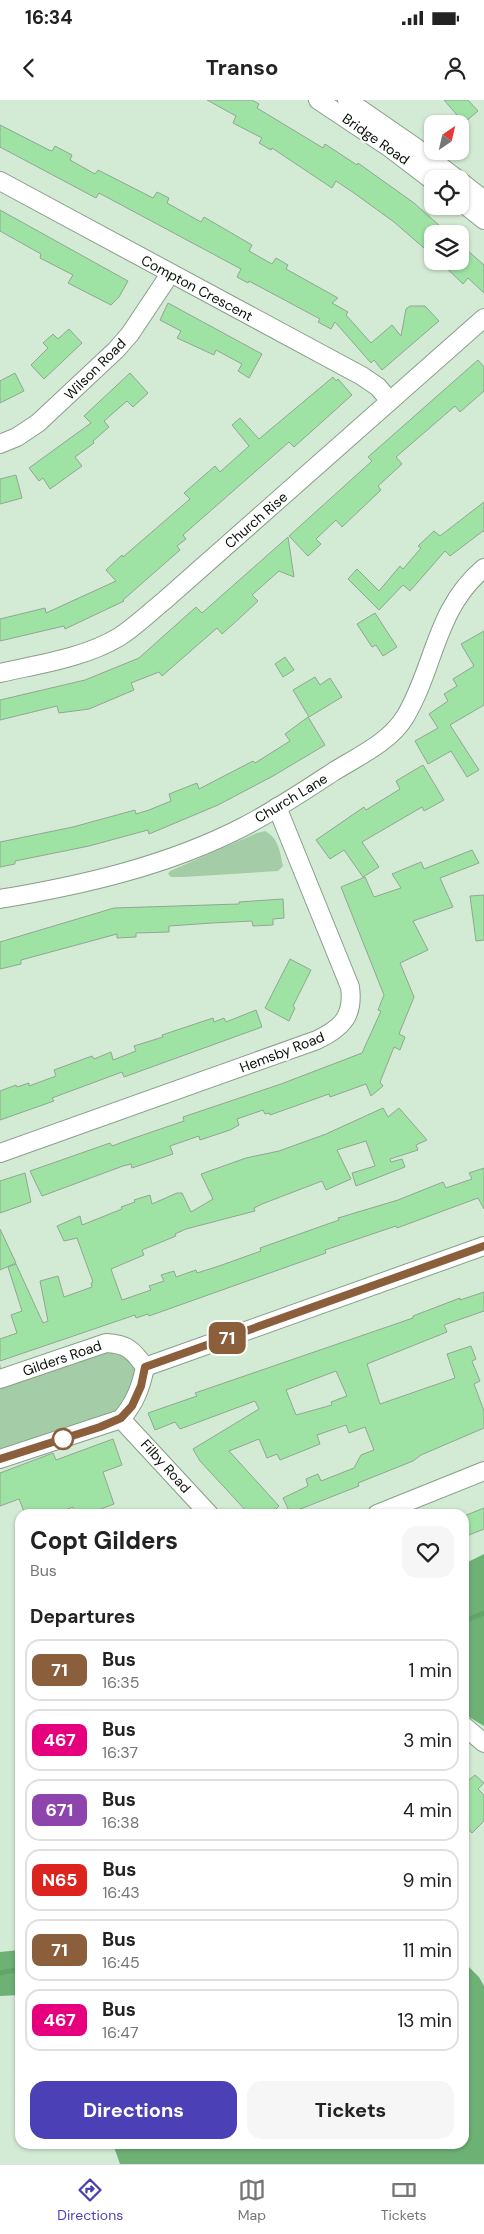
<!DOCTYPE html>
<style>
body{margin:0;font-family:"DM Sans",sans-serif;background:#f6f6f6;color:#222;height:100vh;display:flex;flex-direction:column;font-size:19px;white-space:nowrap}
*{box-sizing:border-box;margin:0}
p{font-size:16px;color:#767676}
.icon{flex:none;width:28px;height:28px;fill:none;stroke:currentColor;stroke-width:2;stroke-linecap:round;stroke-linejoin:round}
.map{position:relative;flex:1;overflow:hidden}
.side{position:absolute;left:15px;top:1409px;width:454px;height:640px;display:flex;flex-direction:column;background:#fff;border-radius:15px;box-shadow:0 1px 4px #0004}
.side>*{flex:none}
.badge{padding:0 10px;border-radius:8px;font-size:18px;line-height:32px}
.needle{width:32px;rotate:34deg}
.tools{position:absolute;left:424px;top:15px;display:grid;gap:10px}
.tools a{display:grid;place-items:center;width:45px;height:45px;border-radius:10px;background:#fff;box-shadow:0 1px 4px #0004;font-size:25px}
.map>.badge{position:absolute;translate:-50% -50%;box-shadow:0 0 0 2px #fff}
h2{padding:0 15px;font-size:19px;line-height:45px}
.round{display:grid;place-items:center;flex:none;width:52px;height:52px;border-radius:15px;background:#f6f6f6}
.head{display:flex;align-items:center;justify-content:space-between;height:85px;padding:0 15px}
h1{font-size:24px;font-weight:700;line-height:38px}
.action{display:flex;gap:10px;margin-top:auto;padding:10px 15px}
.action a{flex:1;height:58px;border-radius:15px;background:#4c40b7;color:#fff;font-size:20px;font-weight:700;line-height:58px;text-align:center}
.action a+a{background:#f6f6f6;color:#222}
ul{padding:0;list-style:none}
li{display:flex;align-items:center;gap:15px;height:62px;margin:0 10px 8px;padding:0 5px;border:2px solid #e0e0e0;border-radius:15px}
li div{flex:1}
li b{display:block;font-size:19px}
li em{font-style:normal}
li .badge{min-width:55px;font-weight:700;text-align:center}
.status{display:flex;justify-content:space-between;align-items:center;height:35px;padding:0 25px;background:#fff;direction:ltr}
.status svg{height:14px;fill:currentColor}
header{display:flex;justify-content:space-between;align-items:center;height:65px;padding:0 15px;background:#fff;font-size:22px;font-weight:700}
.dock{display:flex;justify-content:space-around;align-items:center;height:70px;border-top:1px solid #e0e0e0;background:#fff;font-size:14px;color:#767676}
.dock a{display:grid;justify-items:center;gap:2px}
.dock .selected{color:#4c40b7}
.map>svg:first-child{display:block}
.green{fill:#a4cda7}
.forest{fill:#6eb175}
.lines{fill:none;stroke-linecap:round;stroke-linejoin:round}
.stream{stroke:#62a569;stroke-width:5}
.building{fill:#9ee2a4;stroke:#91a792;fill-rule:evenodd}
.minor-casing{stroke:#879e89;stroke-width:20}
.minor{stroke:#fff;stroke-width:18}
.line-casing{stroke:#fff;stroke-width:11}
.line{stroke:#8b5e3c;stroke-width:8}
.stop-dot{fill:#fff;stroke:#8b5e3c;stroke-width:2.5}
.labels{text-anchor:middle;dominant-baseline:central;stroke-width:4;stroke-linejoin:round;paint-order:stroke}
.street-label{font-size:14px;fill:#091109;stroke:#fff}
</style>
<div class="status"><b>16:34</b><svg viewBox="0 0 49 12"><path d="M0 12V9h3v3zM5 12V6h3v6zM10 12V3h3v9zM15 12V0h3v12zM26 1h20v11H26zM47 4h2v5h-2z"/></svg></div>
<header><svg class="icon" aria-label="back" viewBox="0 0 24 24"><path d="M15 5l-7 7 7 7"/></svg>Transo<svg class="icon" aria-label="person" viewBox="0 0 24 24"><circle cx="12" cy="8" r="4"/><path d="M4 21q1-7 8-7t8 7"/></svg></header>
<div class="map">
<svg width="484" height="2064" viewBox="0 0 484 2064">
<rect width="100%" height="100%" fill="#d3ebd4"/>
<g class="green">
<path d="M265,731C279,738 280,753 283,766L278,771L183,777H171L168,774L170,771L257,733Z"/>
<path d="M106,1243L145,1267L133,1306L0,1359V1264L5,1277Z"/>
</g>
<g class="forest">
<path d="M484,1454V1626L464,1614V1464Z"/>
<path d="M20,1850V1895L0,1896V1852Z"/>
<path d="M464,1862L479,1877L484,1886V2064H120L113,2044H464Z"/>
</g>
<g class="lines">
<g class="stream">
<path d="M464,1521L484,1513"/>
<path d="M0,1873L20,1869"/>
</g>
</g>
<g class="building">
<path d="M207,0H252L259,4L257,8L323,48L325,44L357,65L358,63L414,103L449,134H432V155L394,122L354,93L336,81L332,88L272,48L271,50L259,43L262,38L233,23L236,16Z"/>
<path d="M444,0H468L478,11L464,23Z"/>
<path d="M0,25L49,50L52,51L55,46L72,55L70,60L95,74L98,70L153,98L157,92L169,98L167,103L201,122L204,117L252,145L249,151L272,164L276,158L288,165L286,169L338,198L332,203L348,212L346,215L371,243L392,225L401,236L406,209L410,206H425L439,221L382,270L374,260L371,263L335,222L331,229L318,222L320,219L249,181L248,183L237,177L241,169L99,93L96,98L0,47Z"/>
<path d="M0,110L128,181L119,197L111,205L68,183L73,175L40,158L41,154L0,131Z"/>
<path d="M460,144L484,165V193L468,178L463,184L439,161H460Z"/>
<path d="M168,203L262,254L249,278L238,271L242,264L216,250L214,255L177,238L181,231L160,220Z"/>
<path d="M69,229L82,243L44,279L31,265L48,248L43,243L53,234L58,239Z"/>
<path d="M478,260L484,267V291L460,312L455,306L396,357L402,364L378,386L381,390L342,427L336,420L316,439L321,444L308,456L289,436L372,361L368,357Z"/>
<path d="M15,273L24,291L0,303V281Z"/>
<path d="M130,273L148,293L133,307L127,301L104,321L109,327L93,341L94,343L75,357L82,366L50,389L43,378L39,381L29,368L91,323L84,316Z"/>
<path d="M333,277L336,281L338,279L352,295L294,347L289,342L183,435L186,439L177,446L180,450L123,500L124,501L65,529L64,526L0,541V519L45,508L46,513L116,481L106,470L122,455L123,457L190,399L184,393L215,366L220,372L249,346L232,325L240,318L259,339Z"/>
<path d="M16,375L22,398L0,404V379Z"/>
<path d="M484,402V432L483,431L450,456L445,451L410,491L403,485L379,510L348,479L357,469L379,491L400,466L403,469L421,448L418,446L434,431L440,436Z"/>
<path d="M288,437L294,477L279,471L252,495L258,501L242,516L222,534L217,528L162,576L159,572L131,583L134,590L89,609L59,613L57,606L0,620V600L85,580L139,558L196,507L202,513Z"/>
<path d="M375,513L397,547L383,556L376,545L372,547L357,524Z"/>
<path d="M484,531V605L450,625L479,670L467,677L451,651L428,664L415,641L438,628L429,614L448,601L444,594L457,586L453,579L474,566L461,544Z"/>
<path d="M285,557L294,570L283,577L275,564Z"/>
<path d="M315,577L320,585L330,578L342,597L309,617L293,590Z"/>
<path d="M308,617L325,645L273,676L218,705L149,734L148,730L89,746L15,761V764L0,767V742L73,727L135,710L136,714L149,710L171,701L169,694L197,683L199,689L253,661L255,663L290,641L285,634Z"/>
<path d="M423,665L444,700L424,711L422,707L362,742L379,767L363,777L344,750L330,759L316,740L364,707L366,710L400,689L396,681Z"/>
<path d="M472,750L479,763L440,778L453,807L413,821L428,850L400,863L414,897L399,934L405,937L400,950L394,947L380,982L383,986L371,996L366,984L330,997L329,994L270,1015L269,1013L265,1014L263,1010L237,1019L239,1025L230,1030L200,1040L199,1036L170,1046L173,1054L132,1068L131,1064L123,1066L42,1096L30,1071L110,1043L112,1046L134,1038L184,1021L183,1017L281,984L362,953L381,911L378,910L384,895L341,787L365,777L374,797L401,788L392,774L421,762L424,769Z"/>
<path d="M484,795V840L476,841L470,796Z"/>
<path d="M283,799L284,818L273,819V825L253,826L252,821L212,823L169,826V832L136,833V837L117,838V834L21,860V864L0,869V842L114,808L239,804V802Z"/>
<path d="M290,859L311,870L293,906L295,908L289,921L265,908Z"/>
<path d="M256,910L262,927L124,977L122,972L52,998L54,1001L0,1020V991L16,985L17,987L29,983V986L56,976L54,970L92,956L94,959L111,952L113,960L136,951L134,946L163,937L162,935L213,918L214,922L224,918L226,922Z"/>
<path d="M383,1008L388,1017L399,1008L427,1040L416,1045L418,1050L390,1059L391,1062L402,1059L405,1067L356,1086L352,1073L375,1066L366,1041L337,1050L351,1079L326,1090L322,1081L262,1104L254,1108L255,1111L186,1129L175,1134L176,1136L142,1150L144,1155L111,1169L122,1200L151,1190L149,1186L164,1181L161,1175L174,1171L176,1177L196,1170L197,1173L219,1166L261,1151L260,1148L339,1120L338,1118L398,1100L443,1082L446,1088L472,1079L469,1073L484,1068V1109L478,1098L397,1128L396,1126L325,1150L326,1153L149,1216L148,1214L136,1218L135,1215L0,1261V1239L17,1233L11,1215L22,1211L8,1167L16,1164L43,1223L48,1221L40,1181L58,1176L64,1197L92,1187L91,1183L93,1182L77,1138L64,1141L57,1126L80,1116L82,1125L122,1109L121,1107L135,1102L134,1100L150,1095L152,1104L177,1093H182L191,1112L213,1099L201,1074L246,1058L279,1051L326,1034Z"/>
<path d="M25,1073L31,1102L0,1113V1081Z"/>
<path d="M0,1129L16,1163L0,1170Z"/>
<path d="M484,1192V1211L444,1225L447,1232L367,1264L380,1304L455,1278L447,1254L471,1246L476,1259L472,1261L480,1281L474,1284L484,1311V1328L421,1355L413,1361L358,1383L359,1386L290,1413L283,1398L308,1386L306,1379L318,1374L321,1381L354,1368L361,1355L374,1350L365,1327L349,1333L346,1325L317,1335L320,1344L280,1360L277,1354L267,1358L259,1339L229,1351L279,1406L271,1414H249L200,1361L193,1349L259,1309L255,1301L180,1329L175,1322L155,1330L148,1313L197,1296L195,1293L413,1218V1216L460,1198V1200ZM336,1271L347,1296L331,1302L332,1305L296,1315L286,1290Z"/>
<path d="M113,1339L122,1365L103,1372L114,1404L88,1414H75L73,1407L55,1414H25L19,1399L0,1406V1373L53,1353L56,1360Z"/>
<path d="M484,1408V1429L464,1437V1416Z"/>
<path d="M464,1674L469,1680L475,1675L484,1683L478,1689L484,1695V1721L472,1733L464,1725L466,1715Z"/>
</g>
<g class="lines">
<defs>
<g id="minor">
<path d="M318,0L390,48L432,80"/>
<path d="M347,0L415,47L457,79"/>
<path d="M0,81L362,276L378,287L390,301"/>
<path d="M460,81L484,100"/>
<path d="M460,101L484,120"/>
<path d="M0,344L17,337L38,323L116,250L130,234L170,174"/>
<path d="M0,573C39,564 84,558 119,537C135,527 150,512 165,500L484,218"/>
<path d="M0,799C83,785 167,766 243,727C274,711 304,691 333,672C357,657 390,642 405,617C435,567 435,509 484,468"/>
<path d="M0,1053L317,940C342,928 354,916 350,887L277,707"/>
<path d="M145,1267L484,1146"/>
<path d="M0,1279L106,1243C127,1244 133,1250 145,1267C141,1287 135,1303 121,1319L0,1359"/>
<path d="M121,1319L209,1414"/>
<path d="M377,1414L484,1371"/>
<path d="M464,1626L484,1643"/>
</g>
</defs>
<use href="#minor" class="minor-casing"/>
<use href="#minor" class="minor"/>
</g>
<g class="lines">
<defs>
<path id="line" d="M0,1359L100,1327L121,1318L132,1306L141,1286L145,1267L484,1146"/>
</defs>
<use href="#line" class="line-casing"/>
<use href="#line" class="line"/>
</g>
<circle class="stop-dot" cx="63" cy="1339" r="10"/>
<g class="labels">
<g class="street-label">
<text transform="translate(376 39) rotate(35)">Bridge Road</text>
<text transform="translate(197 188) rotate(28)">Compton Crescent</text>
<text transform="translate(95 269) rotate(-45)">Wilson Road</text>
<text transform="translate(256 420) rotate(-41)">Church Rise</text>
<text transform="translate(291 698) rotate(-31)">Church Lane</text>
<text transform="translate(282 952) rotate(-21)">Hemsby Road</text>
<text transform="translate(62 1258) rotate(-19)">Gilders Road</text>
<text transform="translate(166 1366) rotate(48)">Filby Road</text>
</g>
</g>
</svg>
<div class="tools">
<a><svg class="needle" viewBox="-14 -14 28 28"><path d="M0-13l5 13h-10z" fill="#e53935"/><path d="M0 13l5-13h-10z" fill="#767676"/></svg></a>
<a><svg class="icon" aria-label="locate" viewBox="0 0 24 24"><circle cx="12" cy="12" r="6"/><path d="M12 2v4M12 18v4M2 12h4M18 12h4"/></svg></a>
<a><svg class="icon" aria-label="layers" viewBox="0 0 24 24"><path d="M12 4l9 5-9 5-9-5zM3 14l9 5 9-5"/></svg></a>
</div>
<b class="badge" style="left:227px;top:1238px;background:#8b5e3c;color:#fff">71</b>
<section class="side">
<div class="head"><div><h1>Copt Gilders</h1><p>Bus</p></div><a class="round"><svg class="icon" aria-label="heart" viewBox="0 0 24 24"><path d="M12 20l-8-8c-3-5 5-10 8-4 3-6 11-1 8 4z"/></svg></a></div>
<h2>Departures</h2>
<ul>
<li><span class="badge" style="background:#8b5e3c;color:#fff">71</span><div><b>Bus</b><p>16:35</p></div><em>1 min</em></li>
<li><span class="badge" style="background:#e6007e;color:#fff">467</span><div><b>Bus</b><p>16:37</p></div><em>3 min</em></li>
<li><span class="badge" style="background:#8e44ad;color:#fff">671</span><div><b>Bus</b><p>16:38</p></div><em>4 min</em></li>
<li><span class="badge" style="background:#dc241f;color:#fff">N65</span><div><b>Bus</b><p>16:43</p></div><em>9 min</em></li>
<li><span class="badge" style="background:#8b5e3c;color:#fff">71</span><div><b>Bus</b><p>16:45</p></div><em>11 min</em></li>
<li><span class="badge" style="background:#e6007e;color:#fff">467</span><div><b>Bus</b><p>16:47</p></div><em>13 min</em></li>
</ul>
<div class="action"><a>Directions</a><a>Tickets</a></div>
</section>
</div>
<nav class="dock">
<a class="selected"><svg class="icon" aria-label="directions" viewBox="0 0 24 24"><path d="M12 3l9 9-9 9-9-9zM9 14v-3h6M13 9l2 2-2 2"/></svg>Directions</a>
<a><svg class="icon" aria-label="map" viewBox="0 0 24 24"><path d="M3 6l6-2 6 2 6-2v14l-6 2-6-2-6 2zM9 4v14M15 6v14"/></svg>Map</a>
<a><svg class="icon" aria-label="tickets" viewBox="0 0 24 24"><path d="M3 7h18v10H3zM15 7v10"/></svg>Tickets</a>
</nav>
